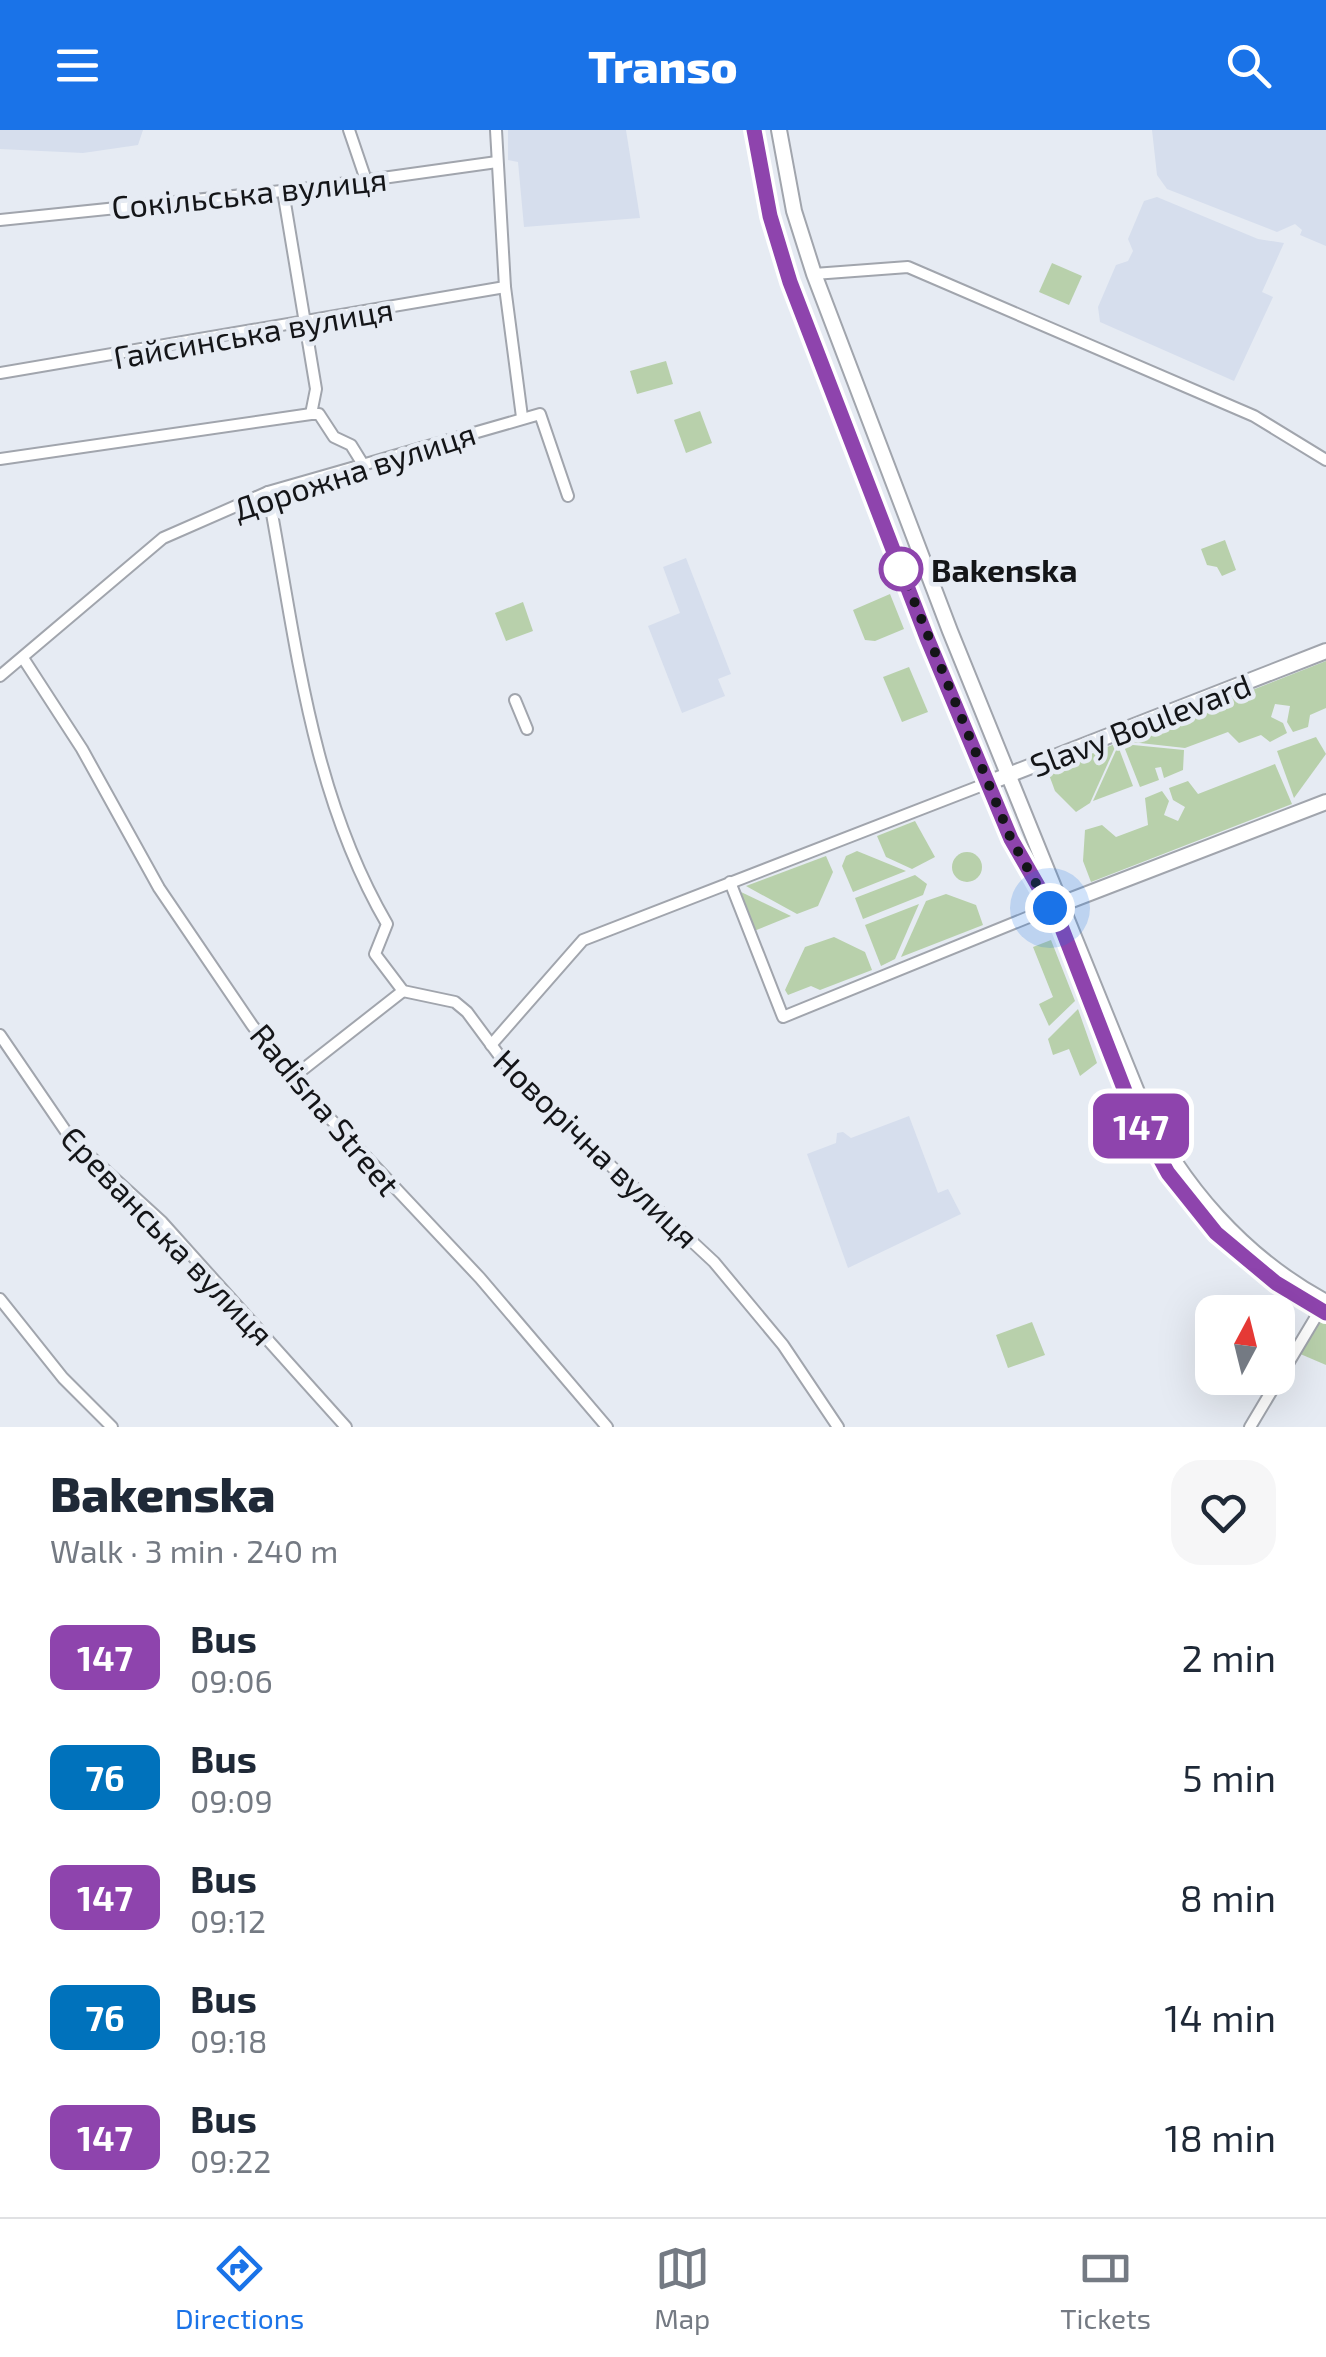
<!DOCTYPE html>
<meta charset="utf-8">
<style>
body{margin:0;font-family:"Exo 2",sans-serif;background:#f6f6f7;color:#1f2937;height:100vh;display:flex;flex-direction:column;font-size:38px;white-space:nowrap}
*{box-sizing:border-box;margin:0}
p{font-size:32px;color:#747a83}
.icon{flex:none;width:55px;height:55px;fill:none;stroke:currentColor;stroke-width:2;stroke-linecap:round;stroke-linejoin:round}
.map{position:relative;height:1297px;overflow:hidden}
.panel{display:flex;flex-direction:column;background:#fff;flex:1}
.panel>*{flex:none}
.badge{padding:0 20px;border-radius:15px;font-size:35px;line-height:65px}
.needle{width:65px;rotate:7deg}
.buttons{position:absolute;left:1195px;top:1165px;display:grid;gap:20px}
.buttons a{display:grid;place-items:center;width:100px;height:100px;border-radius:20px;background:#fff;box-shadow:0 10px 40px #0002;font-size:50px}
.you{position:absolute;width:50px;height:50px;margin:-25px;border:8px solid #fff;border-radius:50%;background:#1a73e8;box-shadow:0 0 0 15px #1a73e833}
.map>.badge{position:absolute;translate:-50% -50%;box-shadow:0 0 0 5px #fff}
.round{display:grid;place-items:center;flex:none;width:105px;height:105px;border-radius:30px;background:#f6f6f7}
.overview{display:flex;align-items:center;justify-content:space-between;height:170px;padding:0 50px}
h1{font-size:48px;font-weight:800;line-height:75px}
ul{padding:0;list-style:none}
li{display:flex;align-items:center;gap:30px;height:120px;padding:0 50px}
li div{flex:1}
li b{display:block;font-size:38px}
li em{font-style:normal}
li .badge{min-width:110px;font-weight:700;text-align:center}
header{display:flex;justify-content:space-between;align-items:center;height:130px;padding:0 50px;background:#1a73e8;color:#fff;font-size:45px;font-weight:800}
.menu{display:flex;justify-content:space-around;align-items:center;height:140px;border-top:2px solid #e0e1e3;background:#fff;font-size:28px;color:#747a83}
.menu a{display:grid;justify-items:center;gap:5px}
.menu .selected{color:#1a73e8}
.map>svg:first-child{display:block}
.built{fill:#d6deed}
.green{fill:#b8d0ab}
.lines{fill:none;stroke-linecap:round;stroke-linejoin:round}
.street-casing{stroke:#a1a5ad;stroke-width:14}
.secondary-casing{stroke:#a1a5ad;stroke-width:18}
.street{stroke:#fff;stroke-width:10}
.secondary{stroke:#fff;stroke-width:14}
.line-casing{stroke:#fff;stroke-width:22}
.line{stroke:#8e44ad;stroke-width:15}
.walk{stroke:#141518;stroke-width:10;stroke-dasharray:0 18}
.stop-dot{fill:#fff;stroke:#8e44ad;stroke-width:5}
.labels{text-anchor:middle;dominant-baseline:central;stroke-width:9;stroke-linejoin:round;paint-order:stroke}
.street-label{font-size:32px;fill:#141518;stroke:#e6ebf3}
.stop-label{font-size:32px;font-weight:bold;fill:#141518;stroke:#e6ebf3;text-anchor:start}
</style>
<header><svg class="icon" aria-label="menu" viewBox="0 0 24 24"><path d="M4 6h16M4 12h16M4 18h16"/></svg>Transo<svg class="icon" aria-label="search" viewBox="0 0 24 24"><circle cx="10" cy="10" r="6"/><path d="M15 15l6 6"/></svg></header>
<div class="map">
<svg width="1326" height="1297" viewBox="0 0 1326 1297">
<rect width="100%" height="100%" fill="#e6ebf3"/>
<g class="built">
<path d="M0,0H143L138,15L83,23L0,19Z"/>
<path d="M508,0H626L640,88L524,97L518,32L508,30Z"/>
<path d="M1152,0H1326V116L1300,105L1302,100L1295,94L1277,102L1167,59L1157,45Z"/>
<path d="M1157,67L1258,109L1284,113L1262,162L1273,167L1234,251L1100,192L1098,177L1116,135L1128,131L1133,121L1128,109L1144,71Z"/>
<path d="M686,428L731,544L718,549L725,566L682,583L648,496L680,483L663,437Z"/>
<path d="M909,986L938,1063L948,1059L961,1084L848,1138L807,1024L836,1013L837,1003L843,1002L851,1008Z"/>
</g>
<g class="green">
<path d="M1052,133L1082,146L1069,175L1039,162Z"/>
<path d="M666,231L673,254L637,264L630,241Z"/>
<path d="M700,281L712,313L686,323L674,290Z"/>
<path d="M1225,410L1236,440L1222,446L1217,437L1207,435L1201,419Z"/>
<path d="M890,464L904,499L875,511L865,510L853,480Z"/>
<path d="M523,472L533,501L506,511L495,483Z"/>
<path d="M1326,531V578L1310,585L1308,597L1293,602L1287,592L1290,576L1275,574L1271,587L1283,593L1287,603L1270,612L1261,605L1239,613L1228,602L1185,618L1122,611Z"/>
<path d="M909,537L928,582L902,592L883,547Z"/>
<path d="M1316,607L1326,624L1294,668L1277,621Z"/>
<path d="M1117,613L1090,673L1076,682L1055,661L1048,642Z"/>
<path d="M1123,614L1184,620L1183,640L1164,648L1161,637L1155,638L1159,650L1140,657Z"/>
<path d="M1118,616L1133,656L1093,671Z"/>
<path d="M1275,634L1292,674L1091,752L1083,731L1085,700L1102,695L1116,707L1148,695L1145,668L1162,661L1169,671L1164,685L1178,691L1185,677L1173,670L1169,658L1188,651L1198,664Z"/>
<path d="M915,691L935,727L912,739L886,727L877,706Z"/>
<path d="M857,721L906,741L853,762L842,736L846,726Z"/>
<circle cx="967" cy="737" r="15"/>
<path d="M826,726L833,742L818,776L797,784L746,756Z"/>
<path d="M915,745L927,754L923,765L863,789L855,768Z"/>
<path d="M741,762L791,786L754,801Z"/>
<path d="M946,764L976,775L983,795L901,827L926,771Z"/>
<path d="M919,774L895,829L881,836L865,795Z"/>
<path d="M834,807L865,822L872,840L820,860L811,856L788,865L785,860L805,817Z"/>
<path d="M1051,810L1075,871L1049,896L1039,874L1053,867L1033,817Z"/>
<path d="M1078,879L1097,933L1080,946L1069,919L1053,925L1048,909Z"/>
<path d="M1317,1190L1326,1193V1235L1298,1223Z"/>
<path d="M1032,1192L1045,1225L1008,1238L996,1205Z"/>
</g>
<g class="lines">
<defs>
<g id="street">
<path d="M349,0L366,50"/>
<path d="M496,0L505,157L522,287"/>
<path d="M283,61L316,259L311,284"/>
<path d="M0,90L311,58L497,32"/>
<path d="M814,144L908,137L1254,286L1326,330"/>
<path d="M0,243L505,157"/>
<path d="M311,284H319L334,307L351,315L364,336"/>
<path d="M0,329L311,284"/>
<path d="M268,362C296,510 310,662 387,794L375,824L403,861L455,872L467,882L504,932L552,981L714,1132L783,1215L838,1297"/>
<path d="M23,528L82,619L159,758L252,895L292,948L480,1148L607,1297"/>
<path d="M0,546L163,408L268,362L540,284L568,366"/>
<path d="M515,570L527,599"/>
<path d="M730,752L783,887L1051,778"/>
<path d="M0,905L71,1009L162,1092L346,1297"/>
<path d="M491,915L583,810L988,653"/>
<path d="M292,948L403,861"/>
<path d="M0,1169L63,1248L112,1297"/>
<path d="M1250,1297L1320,1180"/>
</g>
<g id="secondary">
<path d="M754,0L769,86L790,152L927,508L1011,709L1061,796L1130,973L1168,1043L1216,1103L1276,1153L1326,1183"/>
<path d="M779,0L794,81L814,144L950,501L1141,972C1180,1055 1244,1128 1326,1172"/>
<path d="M988,653L1326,521"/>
<path d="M1056,776L1326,672"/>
</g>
</defs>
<use href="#street" class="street-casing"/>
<use href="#secondary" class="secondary-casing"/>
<use href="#street" class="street"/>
<use href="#secondary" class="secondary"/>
</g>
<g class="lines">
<defs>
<path id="line" d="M754,0L770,86L790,152L927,508L1011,709L1061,796L1130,974L1168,1043L1216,1103L1276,1153L1326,1183"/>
</defs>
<use href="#line" class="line-casing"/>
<use href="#line" class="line"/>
<path class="walk" d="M901,439L1011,709L1050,778"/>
</g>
<circle class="stop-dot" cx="901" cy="439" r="20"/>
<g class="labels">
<g class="street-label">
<text transform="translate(249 62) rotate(-6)">Сокільська вулиця</text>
<text transform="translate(253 202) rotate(-10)">Гайсинська вулиця</text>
<text transform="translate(354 340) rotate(-18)">Дорожна вулиця</text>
<text transform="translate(1140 594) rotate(-21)">Slavy Boulevard</text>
<text transform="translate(326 979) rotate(50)">Radisna Street</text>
<text transform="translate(597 1018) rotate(44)">Новорічна вулиця</text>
<text transform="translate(168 1105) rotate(46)">Єреванська вулиця</text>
</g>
<g class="stop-label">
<text x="931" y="439">Bakenska</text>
</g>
</g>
</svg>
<div class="buttons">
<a><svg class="needle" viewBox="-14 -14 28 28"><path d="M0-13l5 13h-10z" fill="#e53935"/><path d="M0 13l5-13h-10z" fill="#747a83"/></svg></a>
</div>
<div class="you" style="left:1050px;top:778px"></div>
<b class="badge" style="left:1141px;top:996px;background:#8e44ad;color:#fff">147</b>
</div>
<section class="panel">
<div class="overview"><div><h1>Bakenska</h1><p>Walk · 3 min · 240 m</p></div><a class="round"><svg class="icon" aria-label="heart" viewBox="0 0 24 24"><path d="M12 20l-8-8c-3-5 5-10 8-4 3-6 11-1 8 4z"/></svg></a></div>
<ul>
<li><span class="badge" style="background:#8e44ad;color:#fff">147</span><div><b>Bus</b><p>09:06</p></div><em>2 min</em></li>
<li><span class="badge" style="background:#0072bc;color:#fff">76</span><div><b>Bus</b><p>09:09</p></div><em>5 min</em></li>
<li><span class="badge" style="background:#8e44ad;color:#fff">147</span><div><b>Bus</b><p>09:12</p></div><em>8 min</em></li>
<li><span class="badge" style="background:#0072bc;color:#fff">76</span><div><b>Bus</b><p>09:18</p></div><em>14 min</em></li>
<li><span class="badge" style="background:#8e44ad;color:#fff">147</span><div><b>Bus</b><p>09:22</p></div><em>18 min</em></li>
</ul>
</section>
<nav class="menu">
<a class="selected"><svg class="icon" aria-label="directions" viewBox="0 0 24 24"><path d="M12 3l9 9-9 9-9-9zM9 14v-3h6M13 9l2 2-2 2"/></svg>Directions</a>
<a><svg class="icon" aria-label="map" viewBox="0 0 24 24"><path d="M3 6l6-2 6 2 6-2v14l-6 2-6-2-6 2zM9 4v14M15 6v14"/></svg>Map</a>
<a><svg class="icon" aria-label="tickets" viewBox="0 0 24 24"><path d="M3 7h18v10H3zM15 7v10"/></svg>Tickets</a>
</nav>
